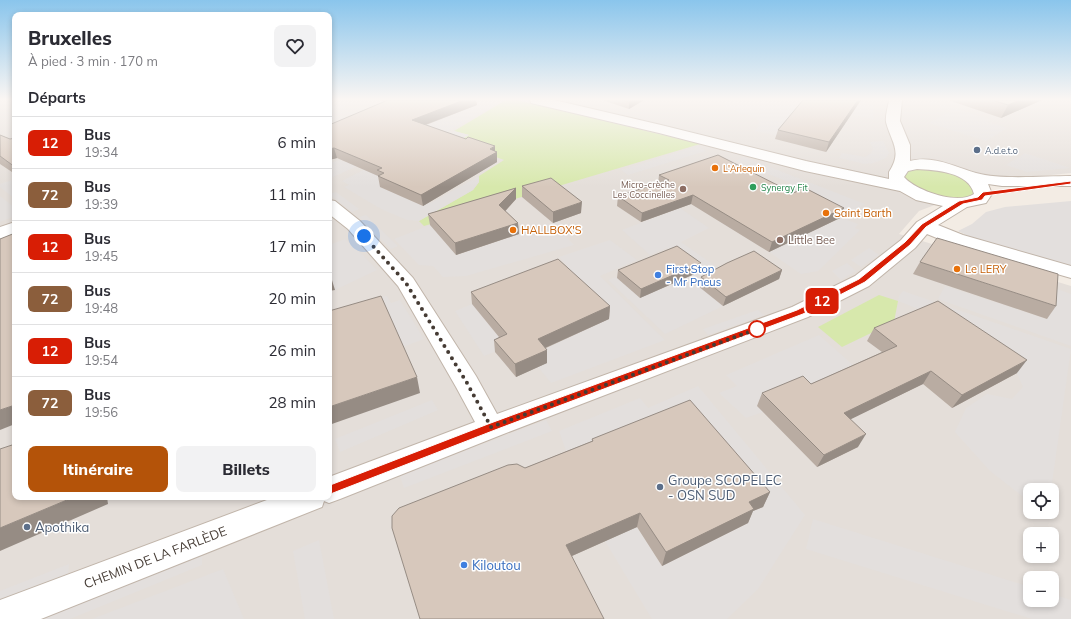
<!DOCTYPE html>
<html lang="fr">
<meta charset="utf-8">
<style>
body{margin:0;font-family:Mulish,sans-serif;background:#f2f2f3;color:#2b2b33;height:100vh;display:flex;flex-direction:column;font-size:15px;white-space:nowrap}
*{box-sizing:border-box;margin:0}
p{font-size:13px;color:#7c7c81}
.icon{flex:none;width:22px;height:22px;fill:none;stroke:currentColor;stroke-width:2;stroke-linecap:round;stroke-linejoin:round}
.map{position:relative;flex:1;overflow:hidden}
.panel{position:absolute;left:12px;top:12px;width:320px;height:488px;display:flex;flex-direction:column;background:#fff;border-radius:8px;box-shadow:0 2px 6px #0003}
.panel>*{flex:none}
.badge{padding:0 8px;border-radius:6px;font-size:14px;line-height:26px}
.tools{position:absolute;left:1023px;top:483px;display:grid;gap:8px}
.tools a{display:grid;place-items:center;width:36px;height:36px;border-radius:8px;background:#fff;box-shadow:0 2px 6px #0003;font-size:20px}
.you{position:absolute;width:20px;height:20px;margin:-10px;border:3px solid #fff;border-radius:50%;background:#1a73e8;box-shadow:0 0 0 6px #1a73e833}
.map>.badge{position:absolute;translate:-50% -50%;box-shadow:0 0 0 2px #fff}
h2{padding:0 16px;font-size:15px;line-height:36px}
.round{display:grid;place-items:center;flex:none;width:42px;height:42px;border-radius:8px;background:#f2f2f3}
.overview{display:flex;align-items:center;justify-content:space-between;height:68px;padding:0 16px}
h1{font-size:19px;font-weight:800;line-height:30px}
.primary-button{display:flex;gap:8px;margin-top:auto;padding:8px 16px}
.primary-button a{flex:1;height:46px;border-radius:8px;background:#b45309;color:#fff;font-size:16px;font-weight:800;line-height:46px;text-align:center}
.primary-button a+a{background:#f2f2f3;color:#2b2b33}
ul{padding:0;list-style:none}
li{display:flex;align-items:center;gap:12px;height:52px;padding:0 16px;border-top:1px solid #e1e1e2}
li div{flex:1}
li b{display:block;font-size:15px}
li em{font-style:normal}
li .badge{min-width:44px;font-weight:700;text-align:center}
.map>svg:first-child{display:block}
.industrial{fill:#e4ded9;fill-rule:evenodd}
.green{fill:#d7e8ac}
.parking{fill:#e3dfdd}
.lines{fill:none;stroke-linecap:round;stroke-linejoin:round}
.minor-casing{stroke:#c1b5aa;stroke-width:2}
.minor{fill:#fff;fill-rule:evenodd}
.wall{fill:#b9aca2}
.shaded-wall{fill:#968c84}
.building{fill:#d7c8bc;stroke:#968c84}
.line{fill:#d81e05;stroke:#fff}
.walk{stroke:#453b34;stroke-width:4;stroke-dasharray:0 7.2}
.service-dot{fill:#5c6f8a;stroke:#fff;stroke-width:1.5}
.food-dot{fill:#e8710a;stroke:#fff;stroke-width:1.5}
.leisure-dot{fill:#2e9e5b;stroke:#fff;stroke-width:1.5}
.education-dot{fill:#8d6e63;stroke:#fff;stroke-width:1.5}
.shop-dot{fill:#3f7fe0;stroke:#fff;stroke-width:1.5}
.stop-dot{fill:#fff;stroke:#d81e05;stroke-width:2}
.labels{text-anchor:middle;dominant-baseline:central;stroke-width:3;stroke-linejoin:round;paint-order:stroke}
.far-service-label{font-size:9px;fill:#4e5e75;stroke:#fff;text-anchor:start}
.far-food-label{font-size:9px;fill:#c56008;stroke:#fff;text-anchor:start}
.far-education-label{font-size:9px;fill:#785e54;stroke:#fff;text-anchor:end}
.far-leisure-label{font-size:9px;fill:#27864d;stroke:#fff;text-anchor:start}
.food-label{font-size:11px;fill:#c56008;stroke:#fff;text-anchor:start}
.education-label{font-size:11px;fill:#785e54;stroke:#fff;text-anchor:start}
.shop-label{font-size:11px;fill:#366cbe;stroke:#fff;text-anchor:start}
.near-service-label{font-size:13px;fill:#4e5e75;stroke:#fff;text-anchor:start}
.near-street-label{font-size:13px;fill:#453b34;stroke:#fff}
.near-shop-label{font-size:13px;fill:#366cbe;stroke:#fff;text-anchor:start}
</style>
<div class="map">
<svg width="1071" height="619" viewBox="0 0 1071 619">
<rect width="100%" height="100%" fill="#f3ece4"/>
<path class="industrial" d="M0,100H15V497H329V100H1071V173L1000,180L919,211L899,234L1071,286V619H0ZM1030,490H1052V512H1030ZM1030,534H1052V556H1030ZM1030,578H1052V600H1030Z"/>
<g class="green">
<path d="M506,100H517L700,144L424,226L419,221L473,190L479,182V176L504,160L456,142L469,135L454,131Z"/>
<path d="M916,164L970,177L980,199L929,198L897,172Z"/>
<path d="M879,295L898,301L894,322L842,347L818,327Z"/>
</g>
<g class="parking">
<path d="M329,100H360L329,113Z"/>
<path d="M462,100H494L493,102L498,103L444,134L424,125Z"/>
<path d="M727,100H770L796,106L799,111L778,136L755,131L758,127L759,122L756,118L721,105Z"/>
<path d="M857,100L874,104L873,119L833,111Z"/>
<path d="M922,100H929L991,120L988,122L1007,128L986,141L929,123L951,111Z"/>
<path d="M454,131L469,135L380,187L419,204L425,201L431,203L479,176V182L473,190L419,221L407,220L381,209L344,187L349,185L342,181L367,168L442,138Z"/>
<path d="M421,137L333,177L329,179V163L340,160L346,162Z"/>
<path d="M883,141L889,153L886,158L874,163L865,164L839,158L842,153L865,157L871,153L873,149L870,142Z"/>
<path d="M698,146L706,151L628,175L621,170Z"/>
<path d="M1025,153L1070,168L1027,172L1006,165Z"/>
<path d="M744,157L865,204L842,218L858,224L855,228L860,230L818,271L801,274L769,252L841,218L801,198L792,204L733,230L721,223L777,201L766,196L791,183L735,161Z"/>
<path d="M15,179V199L0,187V184Z"/>
<path d="M336,192L359,209L352,212L329,194Z"/>
<path d="M0,196L15,208V216L0,222Z"/>
<path d="M1071,201V269L980,242L958,231L972,224L986,212L1005,207Z"/>
<path d="M680,208L709,228L681,242L724,272L706,291L723,306L665,334L608,280L616,277L617,278L675,254L667,248L650,255L622,230Z"/>
<path d="M366,215L398,246L391,249L359,217Z"/>
<path d="M558,221L574,234L566,237L574,245L466,276L443,277L433,266L419,265L394,239L430,225L457,255Z"/>
<path d="M345,239L363,255L377,270L335,290L329,273V245Z"/>
<path d="M610,240L637,260L600,276L665,340L551,383L538,367L547,363L538,351L558,271L568,266L559,257Z"/>
<path d="M869,248L879,255L861,267L851,260Z"/>
<path d="M847,263L856,271L841,280L832,271Z"/>
<path d="M945,286L1046,319L1049,286L1071,294V346L938,299Z"/>
<path d="M903,291L1071,349L1051,490H1030V502L990,471L955,432L966,408L987,394L1012,399L1023,387L1017,373L931,314L898,301L899,296Z"/>
<path d="M387,296L391,303L400,300L424,339L400,348L368,317L363,300Z"/>
<path d="M472,304L507,347L484,356L455,311Z"/>
<path d="M758,310L764,315L708,335L703,329Z"/>
<path d="M819,335L854,366L798,389L763,412L746,418L719,393L737,386L726,375Z"/>
<path d="M698,386L805,515L758,589L727,619H652L605,541L637,527L662,566L747,523L571,465L559,431L640,398L648,408Z"/>
<path d="M432,400L438,410L340,452L335,439Z"/>
<path d="M546,420L552,431L404,488L400,476Z"/>
<path d="M813,519L1030,587V600H1052V594L1071,600V619H1032L806,549Z"/>
<path d="M319,540L334,619H305L293,551Z"/>
<path d="M202,555V565L70,619H35Z"/>
<path d="M69,564L68,577L0,604V591Z"/>
<path d="M223,569L244,619H92Z"/>
</g>
<g class="lines">
<defs>
<g id="minor">
<path d="M530,100H554L661,125L806,161L889,179V172C903,151 891,142 886,122C885,116 888,107 889,100H902L900,121L910,145V161C933,155 955,167 976,173C1000,180 1044,176 1071,176V186H1002L988,184L992,194L986,203L967,207L938,225L963,235L1071,266V278L949,243L927,234L915,248L869,286L808,317L501,435L340,499L329,503L324,501L322,507L41,619H0V600L275,497H329V477L475,422L456,387L398,286L348,229L329,214V200L335,201L360,221L413,278L476,376L497,414L792,307L855,276L901,240L917,222L943,206L916,200L900,191L805,171L659,133L531,103ZM917,169C936,170 969,172 974,194C958,205 916,191 904,177L908,171Z"/>
<path d="M15,222V234L0,239V227Z"/>
</g>
</defs>
<use href="#minor" class="minor-casing"/>
<use href="#minor" class="minor"/>
</g>
<g class="wall">
<path d="M380,100H476L477,105L426,125L497,152V162L423,206L380,187L378,176L337,158L329,160V125L384,102Z"/>
<path d="M602,100H644L629,109Z"/>
<path d="M861,100L826,152L775,139L778,130Z"/>
<path d="M948,100H1042L1001,118Z"/>
<path d="M0,135L10,139L15,138V174L0,164Z"/>
<path d="M659,175L840,218L769,252L691,204L641,222L617,206L618,196L658,184Z"/>
<path d="M522,186L581,213L553,223L522,197Z"/>
<path d="M516,188V199L505,211L518,223L519,234L456,255L430,225L428,214Z"/>
<path d="M920,262L1056,306L1047,319L913,274Z"/>
<path d="M618,270L699,272L640,298L617,278Z"/>
<path d="M782,270L779,279L723,306L698,286L701,277Z"/>
<path d="M471,292L610,306L609,319L546,348L547,363L516,377L495,352L494,340L499,337L472,304Z"/>
<path d="M874,328L1017,373L952,408L923,384L850,419L858,447L817,467L757,406L762,393L811,384L882,352L867,341Z"/>
<path d="M592,439L770,492L763,507L753,511L748,523L662,566L637,527L572,556L525,468L592,441Z"/>
</g>
<g class="shaded-wall">
<path d="M464,100H476L477,105L414,129L412,120Z"/>
<path d="M633,100H644L629,109V102Z"/>
<path d="M858,100H861L826,152L829,142Z"/>
<path d="M1020,100H1042L1001,118L1008,105Z"/>
<path d="M495,146V153L497,152V162L423,206L421,195Z"/>
<path d="M334,148L337,158L329,160V149Z"/>
<path d="M516,188V199L500,217L499,205Z"/>
<path d="M693,195L691,204L641,222L642,213Z"/>
<path d="M582,202L581,213L553,223V212Z"/>
<path d="M844,208L840,218L769,252L772,242Z"/>
<path d="M518,223L519,234L456,255L455,243Z"/>
<path d="M701,263L699,272L640,298L641,289Z"/>
<path d="M782,270L779,279L723,306L726,297Z"/>
<path d="M331,277L335,290L329,291V278Z"/>
<path d="M610,306L609,319L538,351V339Z"/>
<path d="M547,350V363L516,377L515,364Z"/>
<path d="M1027,360L1017,373L952,408L962,395Z"/>
<path d="M931,371L923,384L837,426L844,413Z"/>
<path d="M417,377L420,393L329,425V407Z"/>
<path d="M15,405V424L0,430V410Z"/>
<path d="M866,434L858,447L817,467L824,455Z"/>
<path d="M770,492L763,507L753,511L748,523L662,566L666,552L749,502Z"/>
<path d="M74,497H107L108,504L0,551V528Z"/>
<path d="M640,513L637,527L565,559L566,545Z"/>
</g>
<g class="building">
<path d="M388,100H464L412,120L466,139L468,137L495,146L490,149L497,152L421,195L378,176L384,173L377,170L382,168L334,148L329,149V125Z"/>
<path d="M622,100H633L629,102Z"/>
<path d="M803,100H858L829,142L778,130Z"/>
<path d="M992,100H1020L1008,105Z"/>
<path d="M0,135L10,139L15,138V167L0,156Z"/>
<path d="M718,155L793,193L805,188L844,208L772,242L693,195L642,213L618,196L669,180L659,175Z"/>
<path d="M551,178L582,202L553,212L522,186Z"/>
<path d="M516,188L499,205L518,223L455,243L428,214Z"/>
<path d="M15,233V405L0,410V239Z"/>
<path d="M937,238L1058,274L1056,306L920,262Z"/>
<path d="M677,246L701,263L641,289L618,270Z"/>
<path d="M754,251L782,270L726,297L701,277L727,263Z"/>
<path d="M558,259L610,306L538,339L547,350L515,364L494,340L507,334L471,292Z"/>
<path d="M329,270L331,277L329,278Z"/>
<path d="M381,296L417,377L329,407V311Z"/>
<path d="M938,301L1027,360L962,395L931,371L844,413L866,434L824,455L762,393L803,376L811,384L897,346L874,328Z"/>
<path d="M690,400L770,492L749,502L754,509L666,552L640,513L566,545L604,619H420L392,528V516L399,508L508,465L517,464L525,468L593,441L592,439Z"/>
<path d="M15,444V497H74L0,528V449Z"/>
</g>
<linearGradient id="sky" x2="0" y2="1"><stop stop-color="#8ac5ec"/><stop offset="0.53" stop-color="#faf6f3"/><stop offset="1" stop-color="#faf6f3" stop-opacity="0"/></linearGradient>
<rect width="1071" height="187" fill="url(#sky)"/>
<path class="line" d="M1071,181V184L985,196L982,200L963,204L926,227L910,245L865,282L803,314L495,430L333,493L329,495L325,493L324,490L325,487L488,424L797,310L859,279L905,242L922,224L959,201L978,197L983,192Z"/>
<g class="lines">
<path class="walk" d="M364,236L406,283L467,383L491,427L757,329"/>
</g>
<g class="service-dot">
<circle cx="977" cy="150" r="4"/>
<circle cx="660" cy="487" r="4"/>
<circle cx="27" cy="527" r="4"/>
</g>
<g class="food-dot">
<circle cx="715" cy="168" r="4"/>
<circle cx="826" cy="213" r="4"/>
<circle cx="513" cy="230" r="4"/>
<circle cx="957" cy="269" r="4"/>
</g>
<circle class="leisure-dot" cx="753" cy="187" r="4"/>
<g class="education-dot">
<circle cx="683" cy="189" r="4"/>
<circle cx="780" cy="240" r="4"/>
</g>
<g class="shop-dot">
<circle cx="658" cy="275" r="4"/>
<circle cx="464" cy="565" r="4"/>
</g>
<circle class="stop-dot" cx="757" cy="329" r="8"/>
<g class="labels">
<g class="far-service-label">
<text x="985" y="150">A.d.e.t.o</text>
</g>
<g class="far-food-label">
<text x="723" y="168">L'Arlequin</text>
</g>
<g class="far-education-label">
<text x="675" y="184">Micro-crèche<tspan x="675" dy="10">Les Coccinelles</tspan></text>
</g>
<g class="far-leisure-label">
<text x="761" y="187">Synergy Fit</text>
</g>
<g class="food-label">
<text x="834" y="213">Saint Barth</text>
<text x="521" y="230">HALLBOX'S</text>
<text x="965" y="269">Le LERY</text>
</g>
<g class="education-label">
<text x="788" y="240">Little Bee</text>
</g>
<g class="shop-label">
<text x="666" y="269">First Stop<tspan x="666" dy="13">- Mr Pneus</tspan></text>
</g>
<g class="near-service-label">
<text x="668" y="480">Groupe SCOPELEC<tspan x="668" dy="15">- OSN SUD</tspan></text>
<text x="35" y="527">Apothika</text>
</g>
<g class="near-street-label">
<text transform="translate(155 557) rotate(-21)">CHEMIN DE LA FARLÈDE</text>
</g>
<g class="near-shop-label">
<text x="472" y="565">Kiloutou</text>
</g>
</g>
</svg>
<div class="tools">
<a><svg class="icon" aria-label="locate" viewBox="0 0 24 24"><circle cx="12" cy="12" r="6"/><path d="M12 2v4M12 18v4M2 12h4M18 12h4"/></svg></a>
<a>+</a>
<a>−</a>
</div>
<div class="you" style="left:364px;top:236px"></div>
<b class="badge" style="left:822px;top:301px;background:#d81e05;color:#fff">12</b>
<section class="panel">
<div class="overview"><div><h1>Bruxelles</h1><p>À pied · 3 min · 170 m</p></div><a class="round"><svg class="icon" aria-label="heart" viewBox="0 0 24 24"><path d="M12 20l-8-8c-3-5 5-10 8-4 3-6 11-1 8 4z"/></svg></a></div>
<h2>Départs</h2>
<ul>
<li><span class="badge" style="background:#d81e05;color:#fff">12</span><div><b>Bus</b><p>19:34</p></div><em>6 min</em></li>
<li><span class="badge" style="background:#8b5e3c;color:#fff">72</span><div><b>Bus</b><p>19:39</p></div><em>11 min</em></li>
<li><span class="badge" style="background:#d81e05;color:#fff">12</span><div><b>Bus</b><p>19:45</p></div><em>17 min</em></li>
<li><span class="badge" style="background:#8b5e3c;color:#fff">72</span><div><b>Bus</b><p>19:48</p></div><em>20 min</em></li>
<li><span class="badge" style="background:#d81e05;color:#fff">12</span><div><b>Bus</b><p>19:54</p></div><em>26 min</em></li>
<li><span class="badge" style="background:#8b5e3c;color:#fff">72</span><div><b>Bus</b><p>19:56</p></div><em>28 min</em></li>
</ul>
<div class="primary-button"><a>Itinéraire</a><a>Billets</a></div>
</section>
</div>
